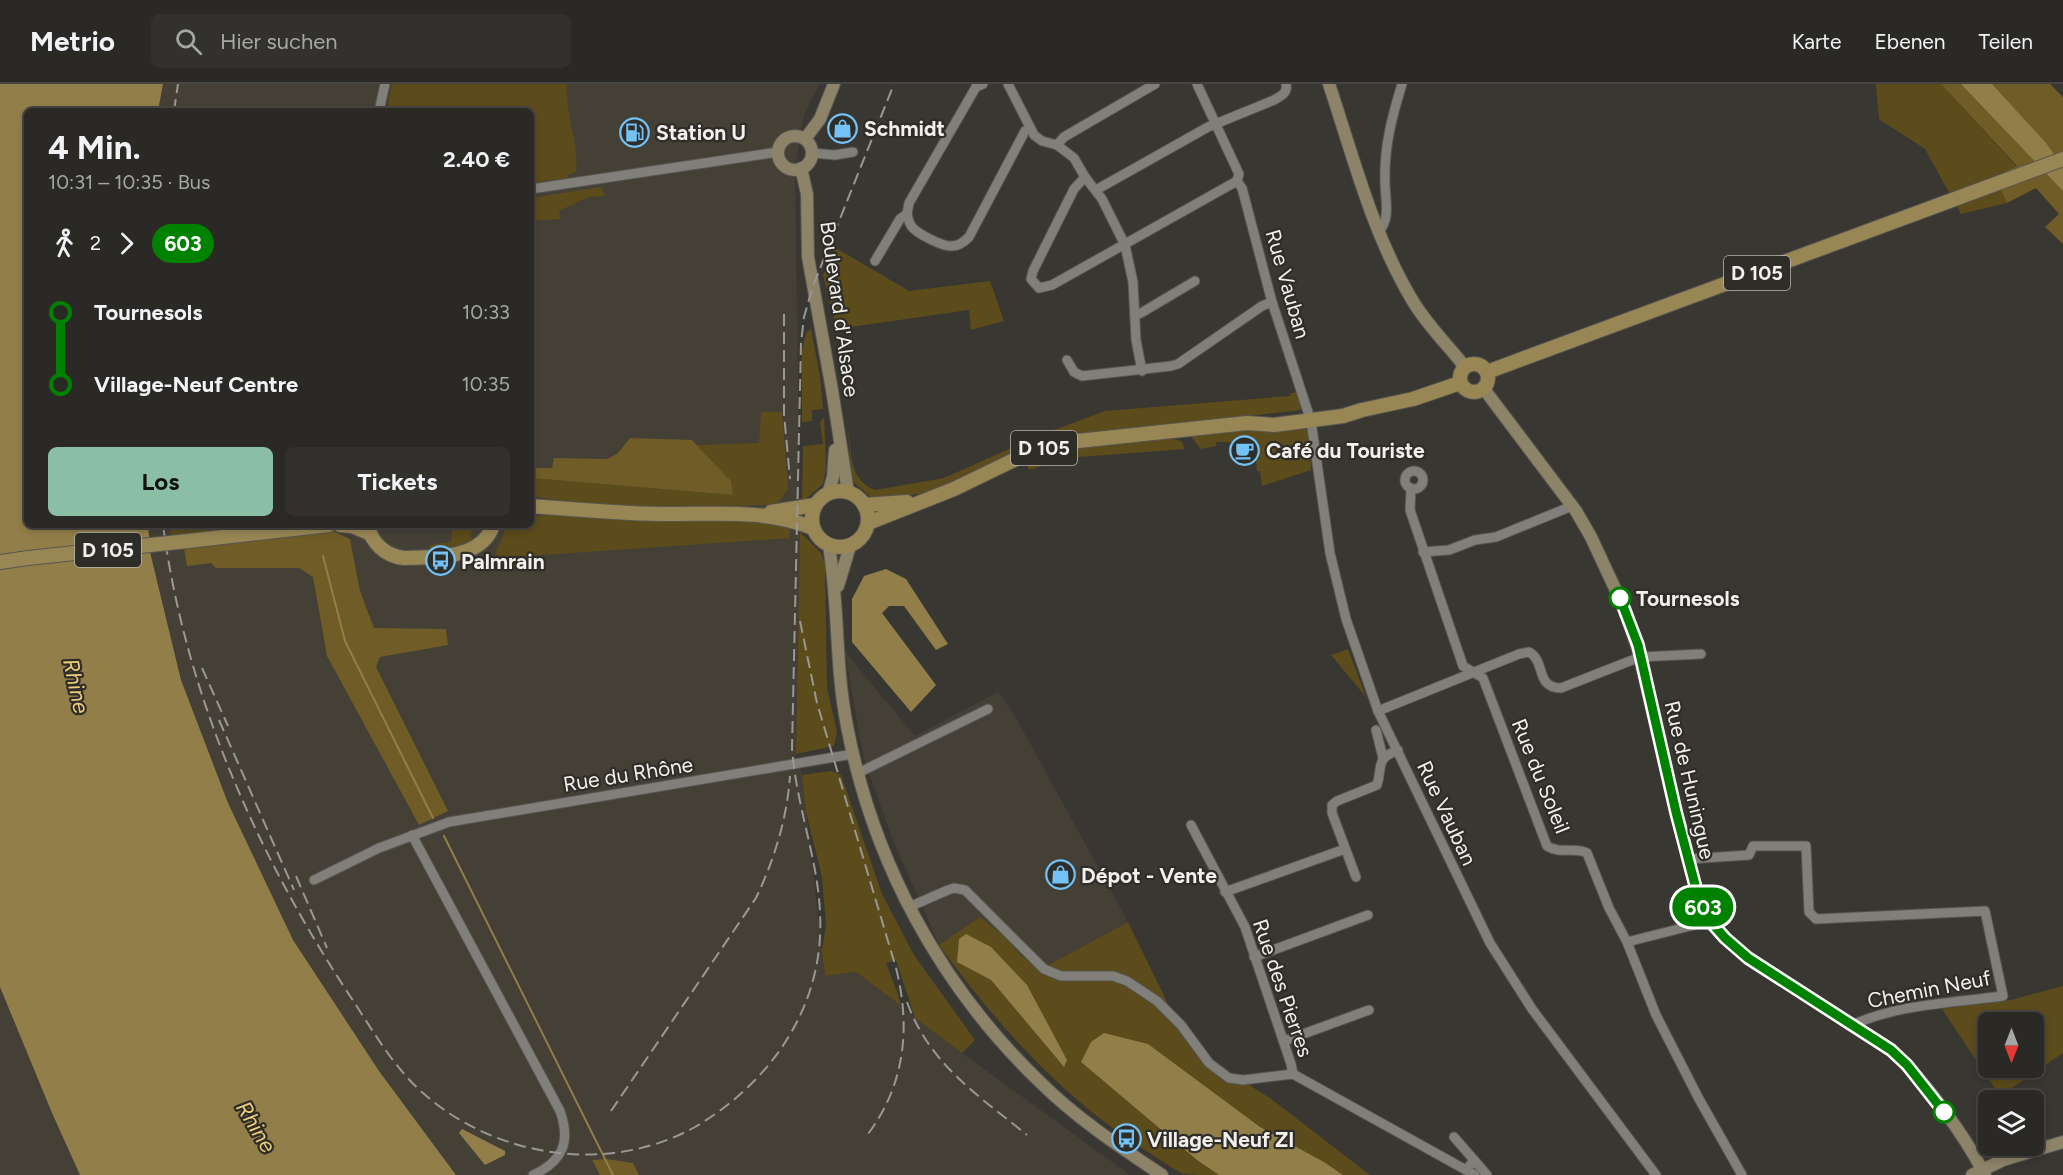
<!DOCTYPE html>
<html lang="de">
<meta charset="utf-8">
<style>
body{margin:0;font-family:Figtree,sans-serif;background:#33312e;color:#f1f3f6;height:100vh;display:flex;flex-direction:column;font-size:22px;white-space:nowrap}
*{box-sizing:border-box;margin:0}
p{font-size:20px;color:#a6a6a7}
.icon{flex:none;width:33px;height:33px;fill:none;stroke:currentColor;stroke-width:2;stroke-linecap:round;stroke-linejoin:round}
.map{position:relative;flex:1;overflow:hidden}
.drawer{position:absolute;left:24px;top:24px;width:510px;height:420px;display:flex;flex-direction:column;background:#2b2926;border-radius:9px;box-shadow:0 3px 9px #0003,0 0 0 2px #474543}
.drawer>*{flex:none}
.badge{padding:0 12px;border-radius:20px;font-size:21px;line-height:39px}
.needle{width:39px;rotate:180deg}
.buttons{position:absolute;left:1978px;top:928px;display:grid;gap:12px}
.buttons a{display:grid;place-items:center;width:66px;height:66px;border-radius:9px;background:#2b2926;box-shadow:0 3px 9px #0003,0 0 0 2px #474543;font-size:30px}
.map>.badge{position:absolute;translate:-50% -50%;box-shadow:0 0 0 3px #fff}
.legs{display:flex;align-items:center;gap:9px;height:66px;padding:0 24px;font-size:20px}
.legs p{margin-inline-start:auto}
.summary{display:flex;align-items:center;justify-content:space-between;height:102px;padding:0 24px}
h1{font-size:33px;font-weight:700;line-height:45px}
.action{display:flex;gap:12px;margin-top:auto;padding:12px 24px}
.action a{flex:1;height:69px;border-radius:9px;background:#8abfa5;color:#111;font-size:24px;font-weight:700;line-height:69px;text-align:center}
.action a+a{background:#33312e;color:#f1f3f6}
ul{padding:0 24px;list-style:none}
li{display:flex;align-items:center;gap:21px;height:72px;font-size:22px}
li i{display:grid;place-items:center;width:9px;height:100%;margin:0 8px;background:currentColor}
li i::after{content:'';width:15px;height:15px;margin:-8px;border:4px solid;border-radius:50%;background:#2b2926}
li p{margin-inline-start:auto}
li:first-child i{background:linear-gradient(#0000 50%,currentColor 0)}
li:last-child i{background:linear-gradient(currentColor 50%,#0000 0)}
header{display:flex;align-items:center;gap:36px;box-sizing:border-box;height:84px;padding:0 30px;background:#2b2926;border-bottom:2px solid #474543}
header strong{font-size:28px}
nav{display:flex;gap:33px;margin-inline-start:auto;font-size:21px}
.search{width:420px;height:54px;background:#33312e;display:flex;align-items:center;gap:15px;box-sizing:border-box;padding:0 21px;border-radius:9px;color:#a6a6a7;font-size:22px}
.map>svg:first-child{display:block}
.built{fill:#444036}
.green{fill:#5c4b1b;fill-rule:evenodd}
.forest{fill:#6f5c27}
.water{fill:#927e49}
.lines{fill:none;stroke-linecap:round;stroke-linejoin:round}
.stream{stroke:#927e49;stroke-width:2}
.street-casing{stroke:#565551;stroke-width:11}
.secondary-casing{stroke:#565551;stroke-width:14}
.primary-casing{stroke:#565551;stroke-width:16}
.street{stroke:#817f7a;stroke-width:9}
.secondary{stroke:#8d8368;stroke-width:12}
.primary{stroke:#988755;stroke-width:14}
.rail{stroke:#999894;stroke-width:2;stroke-dasharray:12 6;stroke-linecap:butt}
.primary-bridge-casing{stroke:#565551;stroke-width:16;stroke-linecap:butt}
.primary-bridge{stroke:#988755;stroke-width:14}
.line-1-casing{stroke:#fff;stroke-width:14}
.line-1{stroke:#008200;stroke-width:9}
.stop-1-dot{fill:#fff;stroke:#008200;stroke-width:3}
.labels{text-anchor:middle;dominant-baseline:central;stroke-width:4.5;stroke-linejoin:round;paint-order:stroke}
.shield{fill:#2f2d28;stroke:#b7b6b2;stroke-width:1.5}
.shield-label{font-size:20px;font-weight:bold;fill:#f1f0ed}
.poi-label{font-size:21px;font-weight:bold;fill:#f1f0ed;stroke:#2f2d28;text-anchor:start}
.street-label{font-size:21px;fill:#f1f0ed;stroke:#2f2d28}
.stop-label{font-size:21px;font-weight:bold;fill:#f1f0ed;stroke:#2f2d28;text-anchor:start}
.water-label{font-size:22px;font-style:italic;fill:#ecce7d;stroke:#2f2d28}
</style>
<header>
<strong>Metrio</strong>
<div class="search"><svg class="icon" aria-label="search" viewBox="0 0 24 24"><circle cx="10" cy="10" r="6"/><path d="M15 15l6 6"/></svg>Hier suchen</div>
<nav><a>Karte</a><a>Ebenen</a><a>Teilen</a></nav>
</header>
<div class="map">
<svg width="2063" height="1091" viewBox="0 0 2063 1091">
<rect width="100%" height="100%" fill="#393732"/>
<g class="built">
<path d="M163,0H819L804,30L795,83L800,448L796,670L802,691L825,892L856,888L962,969L1130,1091H639L633,1079L592,1076L600,1091H456L379,987L293,856L227,719L181,596L151,472L148,441H531V27H158Z"/>
<path d="M845,568L915,652L998,608L1015,632L1128,838L1039,886L980,834L939,861L892,754L863,671Z"/>
<path d="M0,903L52,1029L80,1091H0Z"/>
</g>
<g class="green">
<path d="M392,0H567C565,30 579,58 576,88L567,91L568,94L531,99V27H387Z"/>
<path d="M1876,0H1941L2017,83L1995,93L2007,119L1961,130L1925,65L1879,35Z"/>
<path d="M600,103L606,112L588,113L559,127L560,135L531,137V114Z"/>
<path d="M836,164L909,207L990,197L1004,237L971,246L969,226L837,245L823,191Z"/>
<path d="M811,245L820,293L823,325L812,326V337L802,338V266L806,249Z"/>
<path d="M1298,308L1302,321L1300,326L1098,349L925,409L883,415L881,412L871,413L852,397L848,346C852,370 849,396 875,406L944,394L1043,350L1105,327L1290,312L1291,309Z"/>
<path d="M761,328H782L788,405L777,420C695,425 612,425 531,412V394L733,411L731,397L697,361L759,359Z"/>
<path d="M824,333L826,384L823,400L802,418L803,362L823,360L820,338Z"/>
<path d="M1298,340L1307,343L1309,347L1311,386L1262,402L1260,387H1257L1256,376L1260,375L1258,358H1216V362L1201,365L1189,350Z"/>
<path d="M1170,354L1181,357L1185,365L1066,374L1029,386L1026,379C1060,356 1129,360 1170,354Z"/>
<path d="M545,431L751,436L771,439L790,445V454L528,472V482L517,484L497,481L498,471L495,469L505,448L503,444L508,441H531V433Z"/>
<path d="M169,441H274L171,452Z"/>
<path d="M451,441H475L471,450L472,462L430,470L429,461L450,458L452,456Z"/>
<path d="M800,448L821,469L825,480L827,604L837,648L834,662L796,670Z"/>
<path d="M1348,565L1366,613L1331,571Z"/>
<path d="M831,687L841,691L882,810L914,871L975,956L962,969L915,934L896,876L886,879L898,910L901,922L856,888L825,892L822,867L826,841L822,793L806,728L802,691Z"/>
<path d="M980,833L1006,854L1020,870L1039,886L1128,838L1168,920L1196,968L1270,1014L1370,1091H1343L1324,1078L1260,1043L1081,978L1197,1076L1219,1091C1209,1091 1192,1091 1183,1090C1171,1084 1159,1075 1148,1068C1064,1016 997,941 939,861ZM957,878L1027,901L1063,982L991,896Z"/>
<path d="M2063,902V969L2000,1012L1942,925L2011,916ZM1989,939H2034V984H1989Z"/>
</g>
<g class="forest">
<path d="M1941,0H2050L2063,13V160L2045,143L2059,130L2036,104L2007,119L1995,93L2017,82Z"/>
<path d="M630,354L692,356L731,397L733,411L531,394V384H552L554,374L607,375L618,369Z"/>
<path d="M333,447L350,455L360,507L374,544L446,545L448,561L380,573L376,583L448,727L419,741L327,572L313,493L299,484H216L211,479L187,482L184,464Z"/>
<path d="M607,1075L633,1079L639,1091H600L592,1076Z"/>
</g>
<g class="water">
<path d="M0,0H163L158,27H27V441H148L151,472L181,596L228,719L293,856L379,987L456,1091H80L52,1029L0,903Z"/>
<path d="M1961,0H1992L2046,59L2063,83V107Z"/>
<path d="M886,485L906,495L948,560L936,566L904,522H889L882,529L936,601L911,628L852,558V515L864,492Z"/>
<path d="M966,850L991,863L1027,901L1067,976L1064,983L991,896L957,878L959,855Z"/>
<path d="M1104,949L1148,960L1260,1043L1324,1078L1343,1091H1219L1197,1076L1081,978L1091,958Z"/>
<path d="M462,1045L505,1067V1071L485,1081L459,1049Z"/>
</g>
<g class="lines">
<g class="stream">
<path d="M323,472L345,557L433,734"/>
<path d="M444,752L613,1091"/>
</g>
<defs>
<g id="street">
<path d="M1008,0L1034,51L1042,57L1057,61L1074,74L1085,93L1102,115L1125,161L1133,198L1136,256L1142,287"/>
<path d="M1197,0L1239,90L1237,97L1242,104L1272,218L1308,328"/>
<path d="M379,27L385,0"/>
<path d="M1057,61L1064,53L1155,0"/>
<path d="M812,69L835,71L853,68"/>
<path d="M1085,93L1074,105L1033,187L1031,195L1039,204L1052,201L1237,97"/>
<path d="M531,105L778,68"/>
<path d="M1096,106L1208,43L1274,16C1281,12 1288,9 1286,0"/>
<path d="M907,130C908,135 909,139 912,143C918,150 943,163 952,162C959,162 964,158 969,153L1025,47L1030,44"/>
<path d="M1379,147C1391,135 1385,114 1385,98C1384,62 1392,33 1402,0"/>
<path d="M875,177L900,135L907,130L909,119L976,3L983,0"/>
<path d="M1135,231L1141,229L1195,197"/>
<path d="M1067,276L1074,288L1082,292L1171,282L1178,280L1262,222L1272,218"/>
<path d="M1311,337L1330,469L1346,535L1378,627L1490,859L1532,925L1656,1091"/>
<circle cx="1414" cy="396" r="9"/>
<path d="M1411,404L1410,426L1463,582L1483,594L1547,762C1561,771 1575,762 1587,769L1609,824L1627,858L1656,931L1699,1015L1742,1091"/>
<path d="M1423,468L1449,466L1475,456L1496,453L1572,422"/>
<path d="M1378,627L1519,570L1529,568C1546,577 1535,604 1561,604L1640,573L1701,570"/>
<path d="M1376,646L1383,674"/>
<path d="M858,689L988,625"/>
<path d="M1191,741L1245,843L1291,980L1293,990"/>
<path d="M412,751L560,1027C571,1058 563,1077 533,1091"/>
<path d="M1688,775L1749,771L1753,762H1806L1809,828L1816,835L1985,827L2003,912C1952,919 1899,920 1852,941"/>
<path d="M1356,793L1332,729V721L1337,717L1377,701C1383,681 1375,675 1398,666"/>
<path d="M314,796L379,764L449,738L853,670"/>
<path d="M1225,808L1345,765"/>
<path d="M909,823L948,806L954,804L965,806L1044,885L1061,892H1113L1127,897L1157,917L1181,941L1209,979L1229,994L1243,996L1293,990"/>
<path d="M1627,858L1710,837"/>
<path d="M1254,873L1368,831"/>
<path d="M1284,957L1369,926"/>
<path d="M1293,990L1475,1091"/>
<path d="M1454,1053L1474,1076"/>
<path d="M1467,1085L1474,1076L1487,1091"/>
</g>
<g id="secondary">
<path d="M1329,0C1353,72 1372,148 1411,214C1425,239 1447,260 1465,283"/>
<circle cx="795" cy="69" r="17"/>
<path d="M805,55L820,35L834,0"/>
<path d="M801,84L807,110L808,173L832,306L848,408"/>
<path d="M1484,305L1576,427L1591,453L1625,526L1639,569L1676,728L1699,816L1710,837L1725,854L1748,874L1891,966C1925,997 1964,1050 1985,1091"/>
<path d="M828,410L833,393L835,366"/>
<path d="M829,462C839,522 835,582 847,642C873,778 940,902 1040,998C1076,1034 1120,1063 1162,1091"/>
<path d="M838,502L850,462"/>
<path d="M1972,1091L2003,1076L2063,1058"/>
</g>
<g id="primary">
<circle cx="1474" cy="294" r="14"/>
<path d="M1487,288L2063,75"/>
<circle cx="840" cy="435" r="28"/>
<path d="M864,421L907,418"/>
<path d="M531,422C573,425 617,429 659,430C711,431 764,424 813,444"/>
<path d="M771,428L815,421"/>
<path d="M868,439L954,405L1024,371L1054,361L1078,357L1247,339L1274,341L1343,332L1362,326L1413,315L1460,299"/>
<path d="M340,441L352,442L369,449"/>
<path d="M367,441C372,459 385,472 404,474C433,473 482,476 493,441"/>
<path d="M188,457L329,441"/>
<path d="M0,478L28,474"/>
</g>
</defs>
<use href="#street" class="street-casing"/>
<use href="#secondary" class="secondary-casing"/>
<use href="#primary" class="primary-casing"/>
<use href="#street" class="street"/>
<use href="#secondary" class="secondary"/>
<use href="#primary" class="primary"/>
<g class="rail">
<path d="M174,27L178,0"/>
<path d="M784,230V330L790,395"/>
<path d="M163,441C185,609 257,771 350,912C372,945 393,983 423,1009C496,1074 609,1091 695,1043C761,1004 810,942 819,865C827,793 797,734 792,664L801,259L804,233L813,202L894,0"/>
<path d="M800,537L817,619L896,884C911,943 905,1001 868,1050"/>
<path d="M202,584L228,642"/>
<path d="M219,636L294,806"/>
<path d="M296,792L327,864"/>
<path d="M907,918C929,980 979,1012 1027,1051"/>
<path d="M611,1027L756,814C774,776 787,735 790,692"/>
</g>
<defs>
<path id="primary-bridge" d="M28,474L188,457"/>
</defs>
<use href="#primary-bridge" class="primary-bridge-casing"/>
<use href="#primary-bridge" class="primary-bridge"/>
</g>
<g class="lines">
<defs>
<path id="line-1" d="M1620,514L1638,561L1676,728L1699,816L1710,837L1725,854L1748,874L1891,966L1907,981L1944,1028"/>
</defs>
<use href="#line-1" class="line-1-casing"/>
<use href="#line-1" class="line-1"/>
</g>
<defs>
<symbol id="shop-ring" viewBox="-11 -11 22 22"><circle r="9.5" fill="#2f2d28" stroke="#73c1f5" stroke-width="1.5"/><path d="M-5-2.5h2.3a2.7 3.5 0 0 1 5.4 0H5L5.5 6h-11ZM-1.5-2.5h3a1.5 2.3 0 0 0-3 0Z" fill="#73c1f5"/></symbol>
<symbol id="fuel-ring" viewBox="-11 -11 22 22"><circle r="9.5" fill="#2f2d28" stroke="#73c1f5" stroke-width="1.5"/><path d="M-5.5-6h7V0h2V4h1.3V-2.5L3-4.5l.8-.8L6-3V5H2.5V1h-1V6h-7ZM-4.2-4.7v3.2H.2V-4.7Z" fill="#73c1f5"/></symbol>
<symbol id="cafe-ring" viewBox="-11 -11 22 22"><circle r="9.5" fill="#2f2d28" stroke="#73c1f5" stroke-width="1.5"/><path d="M-5.5-4.5H6V0H3Q3 3.5 0 3.5H-2.5Q-5.5 3.5-5.5 0ZM3-3.2v2h1.7v-2ZM-6 4.5H4V6H-6Z" fill="#73c1f5"/></symbol>
<symbol id="bus-ring" viewBox="-11 -11 22 22"><circle r="9.5" fill="#2f2d28" stroke="#73c1f5" stroke-width="1.5"/><path d="M-5-6H5V4H4V6H2V4H-2V6H-4V4H-5ZM-3.5-4V0h7V-4ZM-3.5 1.2v1.5H-2V1.2ZM2 1.2v1.5H3.5V1.2Z" fill="#73c1f5"/></symbol>
</defs>
<g fill-rule="evenodd">
<use href="#shop-ring" x="826" y="28" width="33" height="33"/>
<use href="#fuel-ring" x="618" y="32" width="33" height="33"/>
<use href="#cafe-ring" x="1228" y="350" width="33" height="33"/>
<use href="#bus-ring" x="424" y="460" width="33" height="33"/>
<use href="#shop-ring" x="1044" y="774" width="33" height="33"/>
<use href="#bus-ring" x="1110" y="1038" width="33" height="33"/>
</g>
<g class="stop-1-dot">
<circle cx="1620" cy="514" r="10"/>
<circle cx="1944" cy="1028" r="10"/>
</g>
<g class="labels">
<g class="shield">
<rect x="1724" y="172" width="66" height="34" rx="4.5"/>
<rect x="1011" y="347" width="66" height="34" rx="4.5"/>
<rect x="75" y="449" width="66" height="34" rx="4.5"/>
</g>
<g class="shield-label">
<text x="1757" y="189">D 105</text>
<text x="1044" y="364">D 105</text>
<text x="108" y="466">D 105</text>
</g>
<g class="poi-label">
<text x="864" y="44">Schmidt</text>
<text x="656" y="48">Station U</text>
<text x="1266" y="366">Café du Touriste</text>
<text x="461" y="477">Palmrain</text>
<text x="1081" y="791">Dépot - Vente</text>
<text x="1147" y="1055">Village-Neuf ZI</text>
</g>
<g class="street-label">
<text transform="translate(1288 200) rotate(74)">Rue Vauban</text>
<text transform="translate(840 225) rotate(82)">Boulevard d'Alsace</text>
<text transform="translate(628 690) rotate(-9)">Rue du Rhône</text>
<text transform="translate(1541 692) rotate(68)">Rue du Soleil</text>
<text transform="translate(1690 696) rotate(77)">Rue de Huningue</text>
<text transform="translate(1447 729) rotate(65)">Rue Vauban</text>
<text transform="translate(1283 904) rotate(71)">Rue des Pierres</text>
<text transform="translate(1929 905) rotate(-11)">Chemin Neuf</text>
</g>
<g class="stop-label">
<text x="1636" y="514">Tournesols</text>
</g>
<g class="water-label">
<text transform="translate(76 602) rotate(78)">Rhine</text>
<text transform="translate(256 1043) rotate(59)">Rhine</text>
</g>
</g>
</svg>
<div class="buttons">
<a><svg class="needle" viewBox="-14 -14 28 28"><path d="M0-13l5 13h-10z" fill="#e53935"/><path d="M0 13l5-13h-10z" fill="#a6a6a7"/></svg></a>
<a><svg class="icon" aria-label="layers" viewBox="0 0 24 24"><path d="M12 4l9 5-9 5-9-5zM3 14l9 5 9-5"/></svg></a>
</div>
<b class="badge" style="left:1703px;top:823px;background:#008200;color:#fff">603</b>
<section class="drawer">
<div class="summary"><div><h1>4 Min.</h1><p>10:31 – 10:35 · Bus</p></div><b>2.40 €</b></div>
<div class="legs"><svg class="icon" aria-label="walk" viewBox="0 0 24 24"><circle cx="13" cy="4" r="2"/><path d="M13 8l-2 6 4 7M11 14l-3 7M7 12l3-4h3l4 4"/></svg>2<svg class="icon" aria-label="forward" viewBox="0 0 24 24"><path d="M9 5l7 7-7 7"/></svg><b class="badge" style="background:#008200;color:#fff">603</b></div>
<ul>
<li><i style="color:#008200"></i><b>Tournesols</b><p>10:33</p></li>
<li><i style="color:#008200"></i><b>Village-Neuf Centre</b><p>10:35</p></li>
</ul>
<div class="action"><a>Los</a><a>Tickets</a></div>
</section>
</div>
